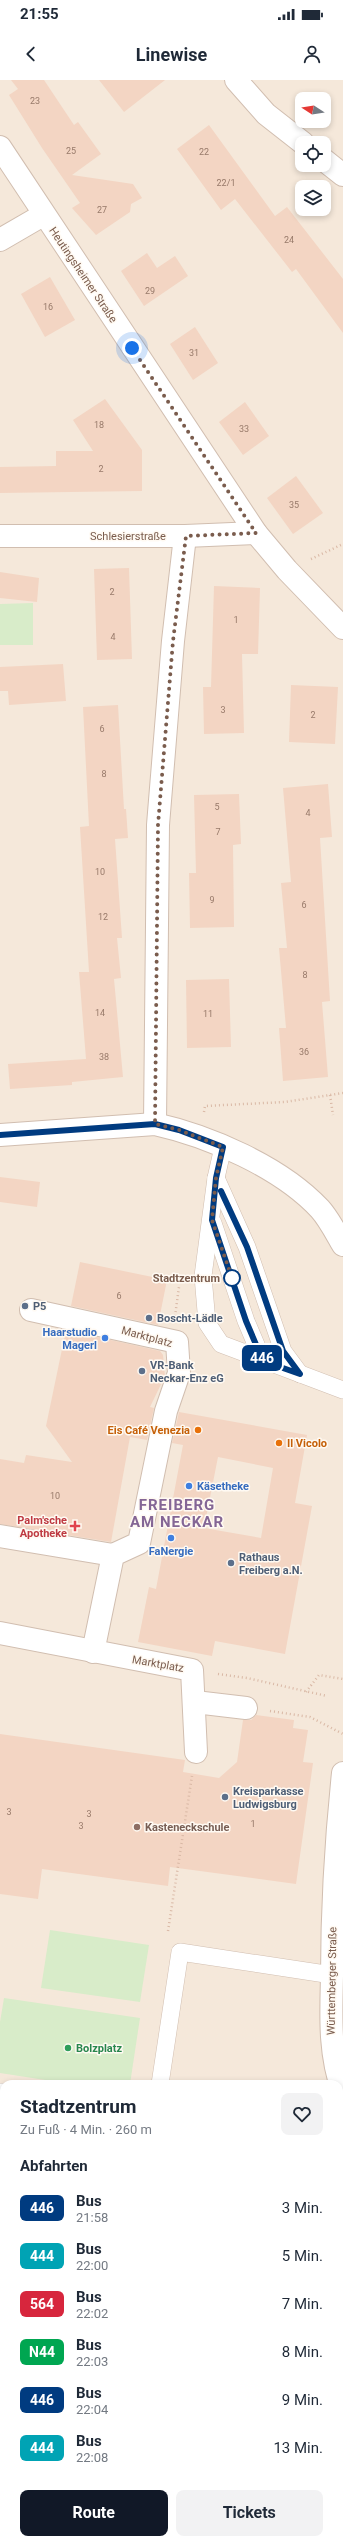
<!DOCTYPE html>
<html lang="de">
<meta charset="utf-8">
<style>
body{margin:0;font-family:Roboto,sans-serif;background:#f2f2f3;color:#1f2937;height:100vh;display:flex;flex-direction:column;font-size:15px;white-space:nowrap}
*{box-sizing:border-box;margin:0}
p{font-size:13px;color:#747a83}
.icon{flex:none;width:22px;height:22px;fill:none;stroke:currentColor;stroke-width:2;stroke-linecap:round;stroke-linejoin:round}
.map{position:relative;flex:1;overflow:hidden}
.drawer{position:absolute;left:0px;top:2000px;width:343px;height:464px;display:flex;flex-direction:column;background:#fff;border-radius:12px 12px 0 0;box-shadow:0 2px 6px #0003}
.drawer>*{flex:none}
.badge{padding:0 8px;border-radius:6px;font-size:14px;line-height:26px}
.needle{width:26px;rotate:282deg}
.tools{position:absolute;left:295px;top:12px;display:grid;gap:8px}
.tools a{display:grid;place-items:center;width:36px;height:36px;border-radius:8px;background:#fff;box-shadow:0 2px 6px #0003;font-size:20px}
.you{position:absolute;width:20px;height:20px;margin:-10px;border:3px solid #fff;border-radius:50%;background:#1a73e8;box-shadow:0 0 0 6px #1a73e833}
.map>.badge{position:absolute;translate:-50% -50%;box-shadow:0 0 0 2px #fff}
h2{padding:0 20px;font-size:15px;line-height:36px}
.round{display:grid;place-items:center;flex:none;width:42px;height:42px;border-radius:8px;background:#f2f2f3}
.overview{display:flex;align-items:center;justify-content:space-between;height:68px;padding:0 20px}
h1{font-size:19px;font-weight:700;line-height:30px}
.button{display:flex;gap:8px;margin-top:auto;padding:8px 20px}
.button a{flex:1;height:46px;border-radius:8px;background:#111827;color:#fff;font-size:16px;font-weight:700;line-height:46px;text-align:center}
.button a+a{background:#f2f2f3;color:#1f2937}
ul{padding:0;list-style:none}
li{display:flex;align-items:center;gap:12px;height:48px;padding:0 20px}
li div{flex:1}
li b{display:block;font-size:15px}
li em{font-style:normal}
li .badge{min-width:44px;font-weight:700;text-align:center}
.status{display:flex;justify-content:space-between;align-items:center;height:28px;padding:0 20px;background:#fff;direction:ltr}
.status svg{height:11px;fill:currentColor}
header{display:flex;justify-content:space-between;align-items:center;height:52px;padding:0 20px;background:#fff;font-size:18px;font-weight:700}
.map>svg:first-child{display:block}
.residential{fill:#f5e8da;fill-rule:evenodd}
.green{fill:#d8ecc9}
.building{fill:#f3d5c3;fill-rule:evenodd}
.lines{fill:none;stroke-linecap:round;stroke-linejoin:round}
.service-casing{stroke:#d1beb0;stroke-width:18}
.pedestrian-casing{stroke:#d1beb0;stroke-width:24}
.minor-casing{stroke:#d1beb0;stroke-width:24}
.path{stroke:#d9b8a5;stroke-width:2.5;stroke-dasharray:1 3;stroke-linecap:butt}
.service{stroke:#fff;stroke-width:17}
.pedestrian{stroke:#fff;stroke-width:22}
.minor{stroke:#fff;stroke-width:22}
.line-casing{stroke:#fff;stroke-width:9}
.line{stroke:#003b80;stroke-width:6}
.walk{stroke:#7a5c4d;stroke-width:4;stroke-dasharray:0 7.2}
.stop-dot{fill:#fff;stroke:#003b80;stroke-width:2}
.service-dot{fill:#5c6f8a;stroke:#fffaf3;stroke-width:1.5}
.shop-dot{fill:#3f7fe0;stroke:#fffaf3;stroke-width:1.5}
.food-dot{fill:#e8710a;stroke:#fffaf3;stroke-width:1.5}
.health-dot{fill:#e0444e;stroke:#fffaf3;stroke-width:1.5}
.education-dot{fill:#8d6e63;stroke:#fffaf3;stroke-width:1.5}
.leisure-dot{fill:#2e9e5b;stroke:#fffaf3;stroke-width:1.5}
.labels{text-anchor:middle;dominant-baseline:central;stroke-width:3;stroke-linejoin:round;paint-order:stroke}
.number-label{font-size:9px;fill:#987a6a}
.street-label{font-size:11px;fill:#7a5c4d;stroke:#fffaf3}
.stop-label{font-size:11px;font-weight:bold;fill:#7a5c4d;stroke:#fffaf3;text-anchor:end}
.service-label{font-size:11px;font-weight:bold;fill:#4e5e75;stroke:#fffaf3;text-anchor:start}
.shop-label{font-size:11px;font-weight:bold;fill:#366cbe;stroke:#fffaf3;text-anchor:end}
.food-label{font-size:11px;font-weight:bold;fill:#c56008;stroke:#fffaf3;text-anchor:end}
.health-label{font-size:11px;font-weight:bold;fill:#be3a42;stroke:#fffaf3;text-anchor:end}
.education-label{font-size:11px;font-weight:bold;fill:#785e54;stroke:#fffaf3;text-anchor:start}
.leisure-label{font-size:11px;font-weight:bold;fill:#27864d;stroke:#fffaf3;text-anchor:start}
.district-label{font-size:15px;font-weight:bold;letter-spacing:1px;fill:#846695;stroke:#fffaf3}
</style>
<div class="status"><b>21:55</b><svg viewBox="0 0 49 12"><path d="M0 12V9h3v3zM5 12V6h3v6zM10 12V3h3v9zM15 12V0h3v12zM26 1h20v11H26zM47 4h2v5h-2z"/></svg></div>
<header><svg class="icon" aria-label="back" viewBox="0 0 24 24"><path d="M15 5l-7 7 7 7"/></svg>Linewise<svg class="icon" aria-label="person" viewBox="0 0 24 24"><circle cx="12" cy="8" r="4"/><path d="M4 21q1-7 8-7t8 7"/></svg></header>
<div class="map">
<svg width="343" height="2464" viewBox="0 0 343 2464">
<rect width="100%" height="100%" fill="#fdf6ec"/>
<path class="residential" d="M0,0H343V2464H0ZM302,19H324V41H302ZM302,63H324V85H302ZM302,107H324V129H302ZM4,2004H339V2460H4Z"/>
<g class="green">
<path d="M33,523V565H0V524Z"/>
<path d="M50,1850L149,1865L140,1922L41,1908Z"/>
<path d="M4,1918L140,1938L130,2004H71L0,1993V1942Z"/>
</g>
<g class="building">
<path d="M11,0H44L74,45L78,42L101,74L72,95L133,104L142,118L131,124L130,132L96,155L72,128L80,123L42,68L9,15L18,9Z"/>
<path d="M99,0H165L124,32Z"/>
<path d="M209,45L275,136L287,127L343,199V253L296,189L292,192L235,119L221,130L177,69Z"/>
<path d="M147,173L157,188L175,176L188,196L144,226L121,191Z"/>
<path d="M50,197L75,240L45,257L21,214Z"/>
<path d="M195,247L218,283L193,300L170,264Z"/>
<path d="M105,319L142,370V411L0,413V387L56,386V371H93L73,340Z"/>
<path d="M245,322L269,356L243,375L219,342Z"/>
<path d="M296,396L323,433L293,454L267,418Z"/>
<path d="M129,488L132,579L97,580L94,489Z"/>
<path d="M0,492L39,498L37,522L0,518Z"/>
<path d="M214,506L260,508L258,574H242L244,653L204,654L203,607H211Z"/>
<path d="M63,584L66,621L9,625L8,611H0V587Z"/>
<path d="M291,605L338,607L335,664L289,662Z"/>
<path d="M118,625L124,729H126L128,758L115,759L122,858H117L121,898L114,899L123,997L72,1002V1005L10,1009L8,984L86,979L79,892H89L80,747L89,746L83,627Z"/>
<path d="M328,704L332,757L320,758L330,921L322,922L328,997L283,1001L279,948H286L279,868H287L281,803L291,802L283,708Z"/>
<path d="M239,714L241,764L233,765L234,847L190,848L189,793H196L194,715Z"/>
<path d="M229,899L231,967L187,968L186,900Z"/>
<path d="M0,1097L40,1102L37,1127L0,1122Z"/>
<path d="M80,1182L167,1200L158,1245L71,1226Z"/>
<path d="M66,1250L160,1271L163,1275L165,1296L150,1327L154,1328L147,1360L130,1357L111,1462L0,1444V1379L24,1383L26,1375L72,1382L46,1346Z"/>
<path d="M179,1332L307,1355L295,1423L312,1426L285,1574L215,1561L212,1576L138,1562L149,1507L156,1509L183,1365L172,1363ZM218,1377L273,1388L261,1458L204,1448Z"/>
<path d="M256,1635L294,1640L293,1648L308,1650L303,1682L313,1683L296,1804L170,1787L168,1806L42,1789L38,1819L0,1814V1654L185,1680L183,1692L219,1698L237,1682L243,1640H251Z"/>
</g>
<g class="lines">
<defs>
<g id="service">
<path d="M223,1067L216,1098L203,1196L207,1243L221,1264L343,1310"/>
<path d="M216,1098L247,1167L283,1271L300,1294"/>
<path d="M213,1143L246,1241L263,1281"/>
<path d="M160,2004L180,1872L332,1895"/>
<path d="M0,2012H4"/>
</g>
<g id="pedestrian">
<path d="M31,1230L177,1262L179,1293L166,1331L139,1463L113,1475L93,1572"/>
<path d="M0,1456L113,1475"/>
<path d="M0,1553L192,1590L196,1672"/>
<path d="M195,1622L246,1628"/>
</g>
<g id="minor">
<path d="M236,0L266,34L303,63"/>
<path d="M0,67L256,453L287,490L343,548"/>
<path d="M324,80L343,95"/>
<path d="M0,160L43,135"/>
<path d="M0,456H185L256,453"/>
<path d="M155,1044L158,745L173,561L185,456"/>
<path d="M0,1055L155,1044C209,1056 281,1087 320,1129C329,1139 336,1153 343,1165"/>
<path d="M343,1693C336,1760 332,1828 332,1896C331,1936 329,1974 343,2012"/>
</g>
</defs>
<use href="#service" class="service-casing"/>
<use href="#pedestrian" class="pedestrian-casing"/>
<use href="#minor" class="minor-casing"/>
<g class="path">
<path d="M311,479L343,464"/>
<path d="M330,1015L333,1035"/>
<path d="M204,1032L205,1026L285,1022L343,1013"/>
<path d="M175,1236L179,1207"/>
<path d="M218,1594L247,1598L327,1616"/>
<path d="M306,1612L319,1595L343,1599"/>
<path d="M270,1631L310,1637L343,1654"/>
<path d="M168,1851L192,1696"/>
<path d="M339,2108H343"/>
<path d="M0,2169H4"/>
<path d="M0,2351L4,2352"/>
<path d="M90,2464V2460"/>
</g>
<use href="#service" class="service"/>
<use href="#pedestrian" class="pedestrian"/>
<use href="#minor" class="minor"/>
</g>
<g class="lines">
<defs>
<path id="line" d="M0,1055L155,1044L179,1050L223,1067L216,1098L212,1140L246,1241L263,1281L300,1294L283,1271L247,1167L221,1111"/>
</defs>
<use href="#line" class="line-casing"/>
<use href="#line" class="line"/>
<path class="walk" d="M132,268L256,453L186,456L173,561L158,745L155,1044L179,1050L223,1067L216,1098L212,1140L233,1201L232,1198"/>
</g>
<circle class="stop-dot" cx="232" cy="1198" r="8"/>
<g class="service-dot">
<circle cx="25" cy="1226" r="4"/>
<circle cx="149" cy="1238" r="4"/>
<circle cx="142" cy="1291" r="4"/>
<circle cx="231" cy="1483" r="4"/>
<circle cx="225" cy="1717" r="4"/>
</g>
<g class="shop-dot">
<circle cx="105" cy="1258" r="4"/>
<circle cx="189" cy="1406" r="4"/>
<circle cx="171" cy="1458" r="4"/>
</g>
<g class="food-dot">
<circle cx="198" cy="1350" r="4"/>
<circle cx="279" cy="1363" r="4"/>
</g>
<path class="health-dot" d="M73 1440h4v4h4v4h-4v4h-4v-4h-4v-4h4z"/>
<circle class="education-dot" cx="137" cy="1747" r="4"/>
<circle class="leisure-dot" cx="68" cy="1968" r="4"/>
<g class="labels">
<g class="number-label">
<text x="35" y="21">23</text>
<text x="71" y="71">25</text>
<text x="204" y="72">22</text>
<text x="226" y="103">22/1</text>
<text x="102" y="130">27</text>
<text x="289" y="160">24</text>
<text x="150" y="211">29</text>
<text x="48" y="227">16</text>
<text x="194" y="273">31</text>
<text x="99" y="345">18</text>
<text x="244" y="349">33</text>
<text x="101" y="389">2</text>
<text x="294" y="425">35</text>
<text x="112" y="512">2</text>
<text x="236" y="540">1</text>
<text x="113" y="557">4</text>
<text x="223" y="630">3</text>
<text x="313" y="635">2</text>
<text x="102" y="649">6</text>
<text x="104" y="694">8</text>
<text x="217" y="727">5</text>
<text x="308" y="733">4</text>
<text x="218" y="752">7</text>
<text x="100" y="792">10</text>
<text x="212" y="820">9</text>
<text x="304" y="825">6</text>
<text x="103" y="837">12</text>
<text x="305" y="895">8</text>
<text x="100" y="933">14</text>
<text x="208" y="934">11</text>
<text x="304" y="972">36</text>
<text x="104" y="977">38</text>
<text x="119" y="1216">6</text>
<text x="55" y="1416">10</text>
<text x="9" y="1732">3</text>
<text x="89" y="1734">3</text>
<text x="253" y="1744">1</text>
<text x="81" y="1746">3</text>
</g>
<g class="street-label">
<text transform="translate(83 195) rotate(56)">Heutingsheimer Straße</text>
<text x="128" y="456">Schlesierstraße</text>
<text transform="translate(147 1257) rotate(15)">Marktplatz</text>
<text transform="translate(158 1584) rotate(10)">Marktplatz</text>
<text transform="translate(332 1901) rotate(-89)">Württemberger Straße</text>
</g>
<g class="stop-label">
<text x="220" y="1198">Stadtzentrum</text>
</g>
<g class="service-label">
<text x="33" y="1226">P5</text>
<text x="157" y="1238">Boscht-Lädle</text>
<text x="150" y="1285">VR-Bank<tspan x="150" dy="13">Neckar-Enz eG</tspan></text>
<text x="239" y="1477">Rathaus<tspan x="239" dy="13">Freiberg a.N.</tspan></text>
<text x="233" y="1711">Kreisparkasse<tspan x="233" dy="13">Ludwigsburg</tspan></text>
</g>
<g class="shop-label">
<text x="97" y="1252">Haarstudio<tspan x="97" dy="13">Magerl</tspan></text>
<text x="197" y="1406" text-anchor="start">Käsetheke</text>
<text x="171" y="1471" text-anchor="middle">FaNergie</text>
</g>
<g class="food-label">
<text x="190" y="1350">Eis Café Venezia</text>
<text x="287" y="1363" text-anchor="start">Il Vicolo</text>
</g>
<g class="health-label">
<text x="67" y="1440">Palm'sche<tspan x="67" dy="13">Apotheke</tspan></text>
</g>
<g class="education-label">
<text x="145" y="1747">Kasteneckschule</text>
</g>
<g class="leisure-label">
<text x="76" y="1968">Bolzplatz</text>
</g>
<g class="district-label">
<text x="177" y="1425">FREIBERG<tspan x="177" dy="17">AM NECKAR</tspan></text>
</g>
</g>
</svg>
<div class="tools">
<a><svg class="needle" viewBox="-14 -14 28 28"><path d="M0-13l5 13h-10z" fill="#e53935"/><path d="M0 13l5-13h-10z" fill="#747a83"/></svg></a>
<a><svg class="icon" aria-label="locate" viewBox="0 0 24 24"><circle cx="12" cy="12" r="6"/><path d="M12 2v4M12 18v4M2 12h4M18 12h4"/></svg></a>
<a><svg class="icon" aria-label="layers" viewBox="0 0 24 24"><path d="M12 4l9 5-9 5-9-5zM3 14l9 5 9-5"/></svg></a>
</div>
<div class="you" style="left:132px;top:268px"></div>
<b class="badge" style="left:262px;top:1278px;background:#003b80;color:#fff">446</b>
<section class="drawer">
<div class="overview"><div><h1>Stadtzentrum</h1><p>Zu Fuß · 4 Min. · 260 m</p></div><a class="round"><svg class="icon" aria-label="heart" viewBox="0 0 24 24"><path d="M12 20l-8-8c-3-5 5-10 8-4 3-6 11-1 8 4z"/></svg></a></div>
<h2>Abfahrten</h2>
<ul>
<li><span class="badge" style="background:#003b80;color:#fff">446</span><div><b>Bus</b><p>21:58</p></div><em>3 Min.</em></li>
<li><span class="badge" style="background:#00a3b4;color:#fff">444</span><div><b>Bus</b><p>22:00</p></div><em>5 Min.</em></li>
<li><span class="badge" style="background:#d7263d;color:#fff">564</span><div><b>Bus</b><p>22:02</p></div><em>7 Min.</em></li>
<li><span class="badge" style="background:#00a651;color:#fff">N44</span><div><b>Bus</b><p>22:03</p></div><em>8 Min.</em></li>
<li><span class="badge" style="background:#003b80;color:#fff">446</span><div><b>Bus</b><p>22:04</p></div><em>9 Min.</em></li>
<li><span class="badge" style="background:#00a3b4;color:#fff">444</span><div><b>Bus</b><p>22:08</p></div><em>13 Min.</em></li>
</ul>
<div class="button"><a>Route</a><a>Tickets</a></div>
</section>
</div>
